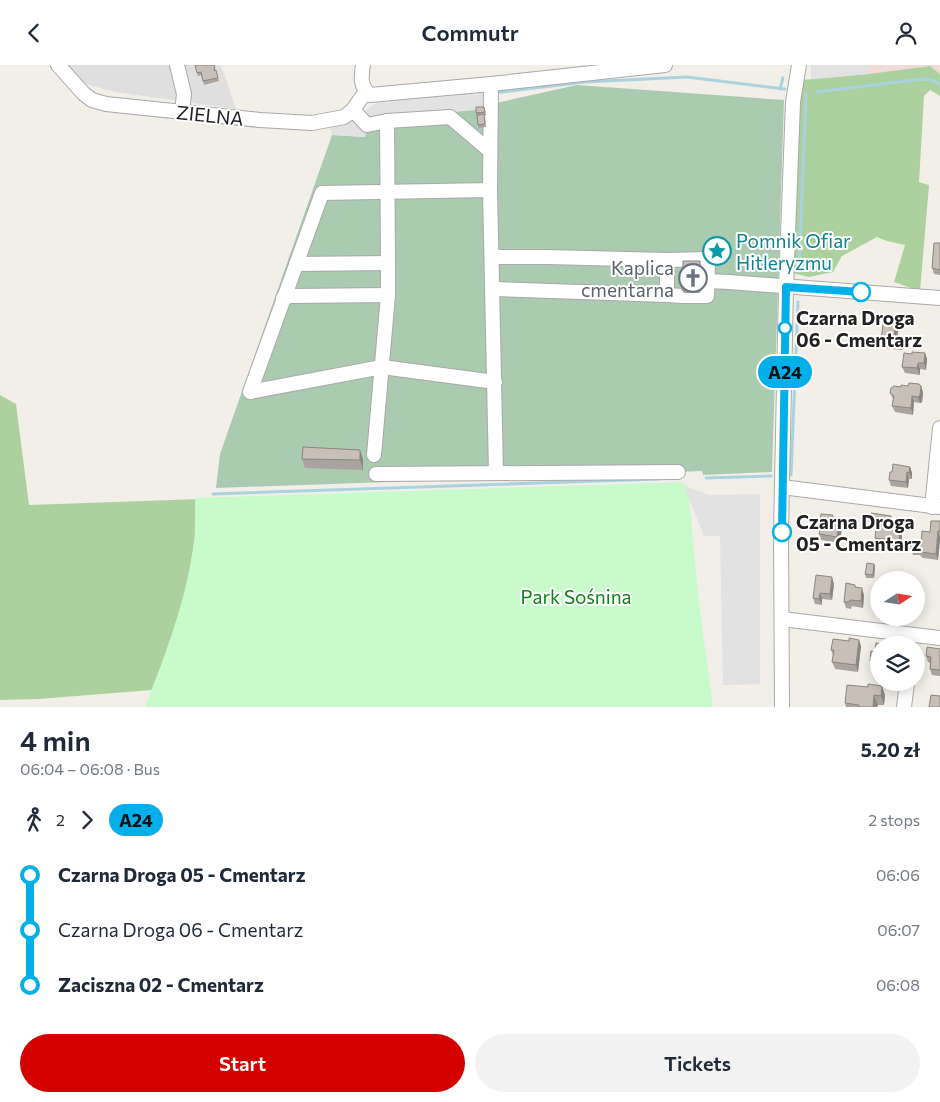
<!DOCTYPE html>
<meta charset="utf-8">
<style>
body{margin:0;font-family:Commissioner,sans-serif;background:#f2f2f3;color:#1f2937;height:100vh;display:flex;flex-direction:column;font-size:19px;white-space:nowrap}
*{box-sizing:border-box;margin:0}
p{font-size:16px;color:#747a83}
.icon{flex:none;width:28px;height:28px;fill:none;stroke:currentColor;stroke-width:2;stroke-linecap:round;stroke-linejoin:round}
.map{position:relative;height:642px;overflow:hidden}
.drawer{display:flex;flex-direction:column;background:#fff;flex:1}
.drawer>*{flex:none}
.badge{padding:0 10px;border-radius:16px;font-size:18px;line-height:32px}
.needle{width:32px;rotate:78deg}
.tools{position:absolute;left:870px;top:506px;display:grid;gap:10px}
.tools a{display:grid;place-items:center;width:55px;height:55px;border-radius:50%;background:#fff;box-shadow:0 2px 12px #0003;font-size:25px}
.map>.badge{position:absolute;translate:-50% -50%;box-shadow:0 0 0 2px #fff}
.legs{display:flex;align-items:center;gap:8px;height:55px;padding:0 20px;font-size:16px}
.legs p{margin-inline-start:auto}
.summary{display:flex;align-items:center;justify-content:space-between;height:85px;padding:0 20px}
h1{font-size:28px;font-weight:600;line-height:38px}
.action{display:flex;gap:10px;margin-top:auto;padding:10px 20px}
.action a{flex:1;height:58px;border-radius:30px;background:#d40000;color:#fff;font-size:20px;font-weight:600;line-height:58px;text-align:center}
.action a+a{background:#f2f2f3;color:#1f2937}
ul{padding:0 20px;list-style:none}
li{display:flex;align-items:center;gap:18px;height:55px;font-size:19px}
li i{display:grid;place-items:center;width:8px;height:100%;margin:0 6px;background:currentColor}
li i::after{content:'';width:12px;height:12px;margin:-6px;border:4px solid;border-radius:50%;background:#fff}
li p{margin-inline-start:auto}
li:first-child i{background:linear-gradient(#0000 50%,currentColor 0)}
li:last-child i{background:linear-gradient(currentColor 50%,#0000 0)}
header{display:flex;justify-content:space-between;align-items:center;height:65px;padding:0 20px;background:#fff;font-size:22px;font-weight:600}
.map>svg:first-child{display:block}
.residential{fill:#e0dfdf}
.commercial{fill:#f2dad9}
.forest{fill:#add19e}
.cemetery{fill:#aacbaf}
.park{fill:#c8facc}
.parking{fill:#e2e2e2}
.lines{fill:none;stroke-linecap:round;stroke-linejoin:round}
.stream{stroke:#aad3df;stroke-width:3}
.minor-casing{stroke:#a9a9a9;stroke-width:16}
.minor{stroke:#fff;stroke-width:14}
.wall{fill:#aba49e}
.shaded-wall{fill:#8b8681}
.building{fill:#c7bfb8;stroke:#8b8681}
.line-1-casing{stroke:#fff;stroke-width:11}
.line-1{stroke:#03afe9;stroke-width:8}
.stop-1-dot{fill:#fff;stroke:#03afe9;stroke-width:2.5}
.labels{text-anchor:middle;dominant-baseline:central;stroke-width:4;stroke-linejoin:round;paint-order:stroke}
.street-label{font-size:19px;fill:#222;stroke:#fff}
.culture-label{font-size:19px;fill:#0d838f;stroke:#fff;text-anchor:start}
.worship-label{font-size:19px;fill:#5b616d;stroke:#fff;text-anchor:end}
.stop-label{font-size:19px;font-weight:bold;fill:#222;stroke:#fff;text-anchor:start}
.park-label{font-size:19px;fill:#0c8416;stroke:#fff}
</style>
<header><svg class="icon" aria-label="back" viewBox="0 0 24 24"><path d="M15 5l-7 7 7 7"/></svg>Commutr<svg class="icon" aria-label="person" viewBox="0 0 24 24"><circle cx="12" cy="8" r="4"/><path d="M4 21q1-7 8-7t8 7"/></svg></header>
<div class="map">
<svg width="940" height="642" viewBox="0 0 940 642">
<rect width="100%" height="100%" fill="#f2efe9"/>
<path class="residential" d="M66,0H221L236,44L115,27L86,19Z"/>
<path class="commercial" d="M811,0H940V8L929,7L869,9L811,14Z"/>
<g class="forest">
<path d="M930,1L940,9V31L930,25L924,31L919,117L929,120L920,226L894,217L905,180L887,176L877,172L842,191L833,207L809,212L792,208L796,85L802,15L869,9Z"/>
<path d="M0,330L16,339L29,440L200,434C196,467 191,501 184,534C176,565 163,596 152,625L39,634L0,635Z"/>
</g>
<path class="cemetery" d="M577,20L784,35L772,407L703,410L702,406L216,423L220,389L332,70L365,72L368,54L496,43V38Z"/>
<path class="park" d="M681,417L688,421L699,539L713,642H145C164,593 183,544 192,491C196,473 195,452 195,433Z"/>
<g class="parking">
<path d="M811,0H871L869,9L811,14Z"/>
<path d="M487,23L488,44L368,54L365,72L332,70L329,61L348,58L382,34Z"/>
<path d="M684,421L710,430L760,429V619L723,620L720,471H704Z"/>
</g>
<g class="lines">
<g class="stream">
<path d="M780,24L783,13"/>
<path d="M817,27L922,14L933,15L940,20"/>
<path d="M494,28L585,17L687,12L785,24"/>
<path d="M799,207L806,28"/>
<path d="M789,410H791L798,237"/>
<path d="M706,413L771,411"/>
<path d="M213,429L658,414"/>
</g>
<defs>
<g id="minor">
<path d="M58,0L84,29L92,35L106,39L260,55L312,58L344,52L353,45L366,26"/>
<path d="M177,0L184,29L182,47"/>
<path d="M363,0C361,13 360,21 370,30L491,19L665,0"/>
<path d="M491,19L490,125L496,408"/>
<path d="M353,45L367,60L387,56L450,52L490,86"/>
<path d="M387,56L388,198"/>
<path d="M490,125L322,128L250,327L382,302L495,317"/>
<path d="M492,192H547L667,195V230L682,231H707L708,194L667,195"/>
<path d="M296,199L388,198V230"/>
<path d="M707,216L729,217L940,233"/>
<path d="M493,224L667,230"/>
<path d="M283,233L291,231L388,230L374,390"/>
<path d="M376,409L678,407"/>
<path d="M782,422L940,442"/>
<path d="M932,442L940,363"/>
<path d="M782,554L940,573"/>
<path d="M782,642L781,467L786,222L793,37L799,0"/>
<path d="M904,642L907,618"/>
</g>
</defs>
<use href="#minor" class="minor-casing"/>
<use href="#minor" class="minor"/>
</g>
<g class="wall">
<path d="M214,0L219,16L204,20L201,10L198,11L197,8Z"/>
<path d="M485,45L486,50L485,51L486,62L479,63L478,60L476,48Z"/>
<path d="M940,178V210L934,209L932,203Z"/>
<path d="M700,196L701,203L703,206V221H701L700,228H684L682,225Z"/>
<path d="M899,259L897,274H901L903,281L902,285L883,283L881,276Z"/>
<path d="M925,288L927,294L926,305L920,304V310L905,308L902,302L912,289Z"/>
<path d="M921,321L923,328L922,337L920,338L914,337L913,350L895,347L892,341L893,334L890,328L901,322Z"/>
<path d="M302,394H363V405L305,403Z"/>
<path d="M910,402L912,408V414H909L908,423L891,421L889,415L892,407Z"/>
<path d="M834,454L842,461L840,478L821,475L819,469V465L818,461Z"/>
<path d="M940,456V475L938,495L923,493L920,490H913L911,484L919,479V480H921L930,467Z"/>
<path d="M893,457V464L902,471L901,482L877,479L875,473L876,465L872,464L870,458Z"/>
<path d="M874,499L875,502L874,513H866L865,509Z"/>
<path d="M834,519L832,535L822,534V540L815,539L813,533Z"/>
<path d="M855,520L856,523L864,530L863,543L852,541L851,544L846,543L844,537Z"/>
<path d="M879,527V545L876,538Z"/>
<path d="M879,580V603L872,602L870,596Z"/>
<path d="M861,581L858,607L835,604L832,597L833,590L831,585Z"/>
<path d="M940,584V611L932,610L930,604V598L928,597L926,591Z"/>
<path d="M847,620L885,630L884,640H878L877,642H846L845,638Z"/>
</g>
<g class="shaded-wall">
<path d="M702,203L703,206V221L702,218Z"/>
<path d="M896,252L899,259L896,278L894,274Z"/>
<path d="M901,274L903,281L902,285L900,279Z"/>
<path d="M925,288L927,294L926,305L924,298Z"/>
<path d="M918,298L920,304V310L917,303Z"/>
<path d="M921,321L923,328L922,337L920,338L918,332Z"/>
<path d="M912,331L914,337L913,350L911,343Z"/>
<path d="M360,385L363,394V405L360,395Z"/>
<path d="M910,402L912,408V414L909,408Z"/>
<path d="M907,407L909,414L908,423L906,417Z"/>
<path d="M891,451L893,457L892,470L890,464Z"/>
<path d="M840,454L842,461L840,478L837,472Z"/>
<path d="M900,465L902,471L901,482L899,476Z"/>
<path d="M938,466L940,472V475L938,495L936,489Z"/>
<path d="M874,499L875,502L874,513L873,510Z"/>
<path d="M832,512L834,519L832,535L830,529Z"/>
<path d="M862,523L864,530L863,543L861,536Z"/>
<path d="M820,528L822,534V540L819,534Z"/>
<path d="M859,575L861,581L858,607L856,600Z"/>
<path d="M882,621L885,630L884,640L881,631Z"/>
<path d="M874,630L878,640L877,642H873Z"/>
</g>
<g class="building">
<path d="M195,0H214L215,3L214,4V6L216,5L218,13L203,16L201,7L197,8Z"/>
<path d="M476,42H484L485,47L476,48Z"/>
<path d="M484,49L485,59L478,60L477,50Z"/>
<path d="M934,178H940V205L932,203Z"/>
<path d="M683,196H700V203H702V218H699V225H682Z"/>
<path d="M884,251L896,252L894,274H901L900,279L881,276Z"/>
<path d="M912,287L925,288L924,298H918L917,303L902,302L904,288L912,289Z"/>
<path d="M909,318L919,319L921,321L920,330L918,332L912,331L911,343L892,341L894,331L890,328L891,323L894,321L901,322V320L908,321Z"/>
<path d="M303,382L360,385V395L302,394Z"/>
<path d="M893,399L910,402L909,408L907,407L906,417L889,415L890,407H892Z"/>
<path d="M871,448L891,451L890,464L900,465L899,476L875,473L876,462H878L879,459L870,458Z"/>
<path d="M821,449L833,450L832,454H840L837,472L819,469L820,464L818,461L820,457Z"/>
<path d="M931,456H940V466H938L936,489L921,487L918,484H911V478L919,479V480H921L922,466L930,467Z"/>
<path d="M867,498L874,499L873,510L865,509Z"/>
<path d="M816,510L832,512L830,529L820,528L819,534L813,533Z"/>
<path d="M846,518L855,520V522L862,523L861,536L850,535L849,537H844Z"/>
<path d="M879,527V539L876,538L877,532L876,528Z"/>
<path d="M849,573L859,575L856,600L832,597L834,585H831L833,574L849,576Z"/>
<path d="M876,578L890,580H879V597L870,596L871,586L875,587Z"/>
<path d="M927,582L940,584V605L930,604L931,592L926,591Z"/>
<path d="M868,619L882,621L881,631L874,630L873,642H859V640L845,638L847,620L868,622Z"/>
<path d="M931,630L940,631V642H929Z"/>
</g>
<g class="lines">
<defs>
<path id="line-1" d="M782,467L786,222L861,227"/>
</defs>
<use href="#line-1" class="line-1-casing"/>
<use href="#line-1" class="line-1"/>
</g>
<defs>
<symbol id="sight-ring" viewBox="-11 -11 22 22"><circle r="9.5" fill="#fff" stroke="#0f9aa8" stroke-width="1.5"/><path d="M0-6L1.8-2.2L6-1.7L2.9 1.2L3.7 5.4L0 3.3L-3.7 5.4L-2.9 1.2L-6-1.7L-1.8-2.2Z" fill="#0f9aa8"/></symbol>
<symbol id="church-ring" viewBox="-11 -11 22 22"><circle r="9.5" fill="#fff" stroke="#6b7280" stroke-width="1.5"/><path d="M-1.2-6h2.4v3.5h3.3v2.4h-3.3V6h-2.4V-.1h-3.3v-2.4h3.3Z" fill="#6b7280"/></symbol>
</defs>
<g fill-rule="evenodd">
<use href="#sight-ring" x="701" y="170" width="32" height="32"/>
<use href="#church-ring" x="677" y="197" width="32" height="32"/>
</g>
<g class="stop-1-dot">
<circle cx="861" cy="227" r="9"/>
<circle cx="785" cy="263" r="6"/>
<circle cx="782" cy="467" r="9"/>
</g>
<g class="labels">
<g class="street-label">
<text transform="translate(210 50) rotate(6)">ZIELNA</text>
</g>
<g class="culture-label">
<text x="736" y="175">Pomnik Ofiar<tspan x="736" dy="22">Hitleryzmu</tspan></text>
</g>
<g class="worship-label">
<text x="674" y="202">Kaplica<tspan x="674" dy="22">cmentarna</tspan></text>
</g>
<g class="stop-label">
<text x="796" y="252">Czarna Droga<tspan x="796" dy="22">06 - Cmentarz</tspan></text>
<text x="796" y="456">Czarna Droga<tspan x="796" dy="22">05 - Cmentarz</tspan></text>
</g>
<g class="park-label">
<text x="576" y="531">Park Sośnina</text>
</g>
</g>
</svg>
<div class="tools">
<a><svg class="needle" viewBox="-14 -14 28 28"><path d="M0-13l5 13h-10z" fill="#e53935"/><path d="M0 13l5-13h-10z" fill="#747a83"/></svg></a>
<a><svg class="icon" aria-label="layers" viewBox="0 0 24 24"><path d="M12 4l9 5-9 5-9-5zM3 14l9 5 9-5"/></svg></a>
</div>
<b class="badge" style="left:785px;top:307px;background:#03afe9;color:#111">A24</b>
</div>
<section class="drawer">
<div class="summary"><div><h1>4 min</h1><p>06:04 – 06:08 · Bus</p></div><b>5.20 zł</b></div>
<div class="legs"><svg class="icon" aria-label="walk" viewBox="0 0 24 24"><circle cx="13" cy="4" r="2"/><path d="M13 8l-2 6 4 7M11 14l-3 7M7 12l3-4h3l4 4"/></svg>2<svg class="icon" aria-label="forward" viewBox="0 0 24 24"><path d="M9 5l7 7-7 7"/></svg><b class="badge" style="background:#03afe9;color:#111">A24</b><p>2 stops</p></div>
<ul>
<li><i style="color:#03afe9"></i><b>Czarna Droga 05 - Cmentarz</b><p>06:06</p></li>
<li><i style="color:#03afe9"></i><span>Czarna Droga 06 - Cmentarz</span><p>06:07</p></li>
<li><i style="color:#03afe9"></i><b>Zaciszna 02 - Cmentarz</b><p>06:08</p></li>
</ul>
<div class="action"><a>Start</a><a>Tickets</a></div>
</section>
